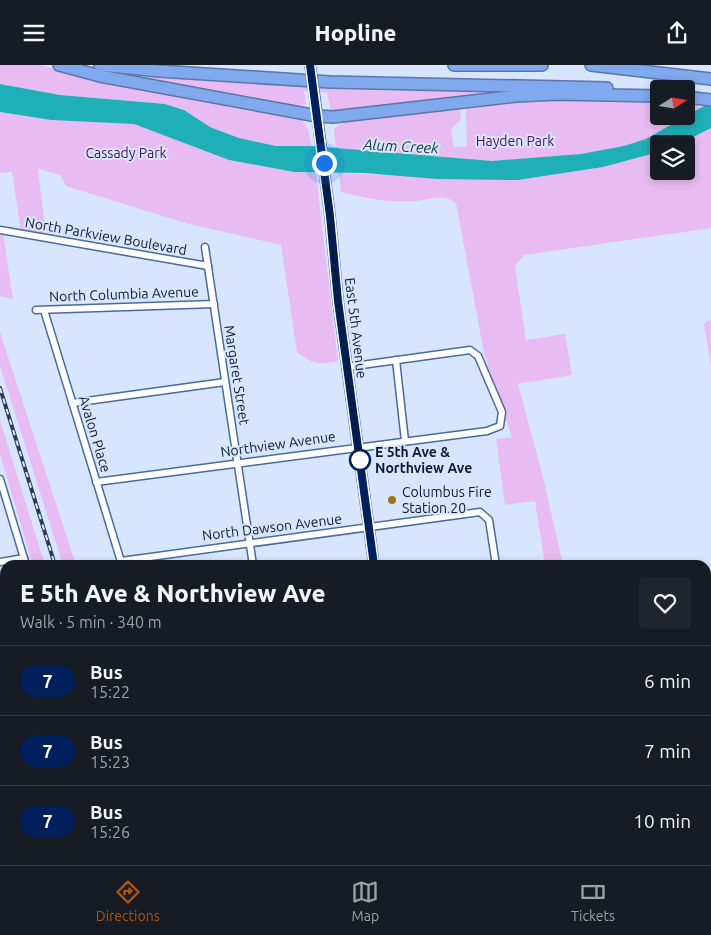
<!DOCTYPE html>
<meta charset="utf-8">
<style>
body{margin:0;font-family:Ubuntu,sans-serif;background:#20242c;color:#f1f3f6;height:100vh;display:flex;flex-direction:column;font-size:19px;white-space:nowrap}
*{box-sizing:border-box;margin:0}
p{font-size:16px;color:#9ea1a6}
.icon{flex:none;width:28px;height:28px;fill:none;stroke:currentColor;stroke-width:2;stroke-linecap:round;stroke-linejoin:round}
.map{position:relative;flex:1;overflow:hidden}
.drawer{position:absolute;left:0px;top:495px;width:711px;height:305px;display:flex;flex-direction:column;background:#171b24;border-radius:15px 15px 0 0;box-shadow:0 2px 8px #0003}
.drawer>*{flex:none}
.badge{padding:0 10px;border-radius:16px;font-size:18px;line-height:32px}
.needle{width:32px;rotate:78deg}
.controls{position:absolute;left:650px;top:15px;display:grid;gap:10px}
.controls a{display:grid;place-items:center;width:45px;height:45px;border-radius:5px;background:#171b24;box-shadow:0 2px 8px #0003;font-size:25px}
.you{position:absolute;width:25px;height:25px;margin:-12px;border:4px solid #fff;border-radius:50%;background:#1a73e8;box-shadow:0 0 0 8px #1a73e833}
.map>.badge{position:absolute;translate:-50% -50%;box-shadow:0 0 0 2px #fff}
.round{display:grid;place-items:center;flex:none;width:52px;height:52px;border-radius:5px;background:#20242c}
.head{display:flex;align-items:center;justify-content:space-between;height:85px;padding:0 20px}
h1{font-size:24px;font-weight:800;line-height:38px}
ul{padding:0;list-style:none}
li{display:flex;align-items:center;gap:15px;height:70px;padding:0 20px;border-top:1px solid #363941}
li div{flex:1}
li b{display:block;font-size:19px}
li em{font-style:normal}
li .badge{min-width:55px;font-weight:700;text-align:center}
header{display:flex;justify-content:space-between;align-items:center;height:65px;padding:0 20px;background:#171b24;font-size:22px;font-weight:800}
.menu{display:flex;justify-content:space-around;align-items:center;height:70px;border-top:1px solid #363941;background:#171b24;font-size:14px;color:#9ea1a6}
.menu a{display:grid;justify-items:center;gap:2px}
.menu .on{color:#b45309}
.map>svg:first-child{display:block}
.green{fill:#e8bcf2}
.water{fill:#1fafb6}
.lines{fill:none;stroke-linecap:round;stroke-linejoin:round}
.street-casing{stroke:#4a6a9e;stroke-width:9}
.secondary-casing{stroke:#4a6a9e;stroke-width:11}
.primary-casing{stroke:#5877ab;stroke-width:12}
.highway-casing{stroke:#5877ab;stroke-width:14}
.street{stroke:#fff;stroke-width:6}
.secondary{stroke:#d9e5fa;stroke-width:9}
.primary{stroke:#b3cbf5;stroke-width:10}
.highway{stroke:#80a9ee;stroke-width:11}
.rail-casing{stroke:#2e3b51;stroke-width:4}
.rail{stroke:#d7e6fe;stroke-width:2;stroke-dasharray:5.5;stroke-linecap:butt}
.primary-bridge-casing{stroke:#5877ab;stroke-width:12;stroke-linecap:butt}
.primary-bridge{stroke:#b3cbf5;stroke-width:10}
.line-casing{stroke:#fff;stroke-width:11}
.line{stroke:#00205b;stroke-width:8}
.walk{stroke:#0d1a2f;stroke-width:5;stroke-dasharray:0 9}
.stop-dot{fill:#fff;stroke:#00205b;stroke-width:2.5}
.poi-dot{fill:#9c7320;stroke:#d7e6fe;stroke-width:2}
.labels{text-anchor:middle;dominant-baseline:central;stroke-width:4;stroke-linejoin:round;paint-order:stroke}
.park-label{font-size:14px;fill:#4e0d5b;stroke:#d7e6fe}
.street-label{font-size:14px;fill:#0d1a2f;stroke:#d7e6fe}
.stop-label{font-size:14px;font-weight:bold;fill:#0d1a2f;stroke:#d7e6fe;text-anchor:start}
.poi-label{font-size:14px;fill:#0d1a2f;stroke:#d7e6fe;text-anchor:start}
.water-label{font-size:15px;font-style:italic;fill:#193536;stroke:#d7e6fe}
</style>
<header><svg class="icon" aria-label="menu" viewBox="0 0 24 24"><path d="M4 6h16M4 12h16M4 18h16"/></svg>Hopline<svg class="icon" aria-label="share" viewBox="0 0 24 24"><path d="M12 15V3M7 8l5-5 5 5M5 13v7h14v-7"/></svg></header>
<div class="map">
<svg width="711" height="800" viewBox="0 0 711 800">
<rect width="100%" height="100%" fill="#d7e6fe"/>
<g class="green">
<path d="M0,0H40L124,22L301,54L308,64L312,81H276L239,73L210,62L184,45L165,39L60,30L0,19Z"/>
<path d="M119,10L353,25L505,27L331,46L327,28L304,26L306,39L299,42Z"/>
<path d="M563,34L659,37V51H686V40L703,42L647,84L513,102L337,93L334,64L344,56L460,43L461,55L451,64L454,82L467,81L466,42L521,35Z"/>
<path d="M0,47L51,55L135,59L229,95L294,107L316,108L338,296C321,300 310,299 297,287L281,180L185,158L66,121L60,110L38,104L46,170L21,166L12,107L0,108Z"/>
<path d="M711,63V163L524,190L515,201L526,275L565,269L572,310L518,319L543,412L563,500H545L535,436L505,440L496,374L512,372L484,288L456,138C444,128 429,135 415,136C390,138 364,133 341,127L339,108L518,115L603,102L659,87V106H686V79H680Z"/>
<path d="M0,169H3L13,234L0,231Z"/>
<path d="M711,255V302L704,259L706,256Z"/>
<path d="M0,267L76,500H63L0,301Z"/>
<path d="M0,355L45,500H33L0,390Z"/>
</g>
<path class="water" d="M0,19L60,30L165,39L184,45L210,62L239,73L276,81H312L492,96L581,89L624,81L646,74L711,37V63L680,79H659V87L603,102L518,115L437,114L364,108L294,107L229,95L134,59L51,55L0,47Z"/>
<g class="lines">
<defs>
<g id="street">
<path d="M0,165L208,201"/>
<path d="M205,182L253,500"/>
<path d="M36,245L214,239"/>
<path d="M44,245L122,500"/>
<path d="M396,295L405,376"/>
<path d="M72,338L225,317"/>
<path d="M0,414L26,500"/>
<path d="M96,417L487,366L500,361L502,347L478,291L470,285L347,302"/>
<path d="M121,496L480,447L489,455L496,500"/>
<path d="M0,497L24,493"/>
<path d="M0,621L5,655"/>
<path d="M25,795L26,800"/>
<path d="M111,795L112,800"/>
<path d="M505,795L506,800"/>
<path d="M587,795L588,800"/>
</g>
<g id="secondary">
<path d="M706,552H711"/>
<path d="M0,610L5,609"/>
</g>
<g id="primary">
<path d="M315,34L330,151L338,236L374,500"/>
<path d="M421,795L422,800"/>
</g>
<g id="highway">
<path d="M59,0L100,11L317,51L333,52L516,31L558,29L659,31"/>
<path d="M100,0L159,6L330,17L607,23"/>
<path d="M454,0H542"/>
<path d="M591,0L711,14"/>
<path d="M686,32L711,35"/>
</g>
</defs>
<use href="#street" class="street-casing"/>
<use href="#secondary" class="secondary-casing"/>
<use href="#primary" class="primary-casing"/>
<use href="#highway" class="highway-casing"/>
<use href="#street" class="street"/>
<use href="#secondary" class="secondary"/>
<use href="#primary" class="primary"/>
<use href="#highway" class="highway"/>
<defs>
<g id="rail">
<path d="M0,323L55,500"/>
<path d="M145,795L146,800"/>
</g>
</defs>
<use href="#rail" class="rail-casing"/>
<use href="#rail" class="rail"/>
<defs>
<path id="primary-bridge" d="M310,0L315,34"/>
</defs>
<use href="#primary-bridge" class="primary-bridge-casing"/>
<use href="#primary-bridge" class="primary-bridge"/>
</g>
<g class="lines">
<defs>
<path id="line" d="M310,0L330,151L338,236L374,500"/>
</defs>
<use href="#line" class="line-casing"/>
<use href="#line" class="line"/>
<path class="walk" d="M324,98L338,236L360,395"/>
</g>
<circle class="stop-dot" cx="360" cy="395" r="10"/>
<circle class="poi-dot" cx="392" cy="435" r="5"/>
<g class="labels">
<g class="park-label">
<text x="515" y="76">Hayden Park</text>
<text x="126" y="88">Cassady Park</text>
</g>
<g class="street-label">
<text transform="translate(106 171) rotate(10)">North Parkview Boulevard</text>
<text transform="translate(124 229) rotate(-2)">North Columbia Avenue</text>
<text transform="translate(356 263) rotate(83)">East 5th Avenue</text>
<text transform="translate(237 310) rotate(81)">Margaret Street</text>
<text transform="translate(95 369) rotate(73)">Avalon Place</text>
<text transform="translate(278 379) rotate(-8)">Northview Avenue</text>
<text transform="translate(272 462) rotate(-7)">North Dawson Avenue</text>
</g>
<g class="stop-label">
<text x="375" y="387">E 5th Ave &amp;<tspan x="375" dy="16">Northview Ave</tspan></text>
</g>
<g class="poi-label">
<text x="402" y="427">Columbus Fire<tspan x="402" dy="16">Station 20</tspan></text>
</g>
<g class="water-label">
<text transform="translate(401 81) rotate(3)">Alum Creek</text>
</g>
</g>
</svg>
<div class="controls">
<a><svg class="needle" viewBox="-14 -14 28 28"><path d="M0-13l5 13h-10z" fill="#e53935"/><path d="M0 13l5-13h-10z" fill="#9ea1a6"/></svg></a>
<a><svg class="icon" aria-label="layers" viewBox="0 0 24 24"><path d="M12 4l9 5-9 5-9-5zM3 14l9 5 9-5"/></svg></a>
</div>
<div class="you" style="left:324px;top:98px"></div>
<section class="drawer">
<div class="head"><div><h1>E 5th Ave &amp; Northview Ave</h1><p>Walk · 5 min · 340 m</p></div><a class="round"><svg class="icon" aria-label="heart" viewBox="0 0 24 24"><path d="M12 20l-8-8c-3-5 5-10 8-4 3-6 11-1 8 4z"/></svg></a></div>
<ul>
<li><span class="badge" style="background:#00205b;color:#fff">7</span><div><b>Bus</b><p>15:22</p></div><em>6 min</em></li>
<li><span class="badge" style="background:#00205b;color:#fff">7</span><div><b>Bus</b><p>15:23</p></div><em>7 min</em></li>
<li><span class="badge" style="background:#00205b;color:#fff">7</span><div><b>Bus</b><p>15:26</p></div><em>10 min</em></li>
</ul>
</section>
</div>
<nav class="menu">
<a class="on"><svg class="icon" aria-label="directions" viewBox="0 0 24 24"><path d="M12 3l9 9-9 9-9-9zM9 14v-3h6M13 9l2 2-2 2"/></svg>Directions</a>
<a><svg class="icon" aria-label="map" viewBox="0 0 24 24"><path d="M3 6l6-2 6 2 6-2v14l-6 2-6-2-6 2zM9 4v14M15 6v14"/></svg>Map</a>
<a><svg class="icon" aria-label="tickets" viewBox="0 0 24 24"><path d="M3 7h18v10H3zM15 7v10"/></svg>Tickets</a>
</nav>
